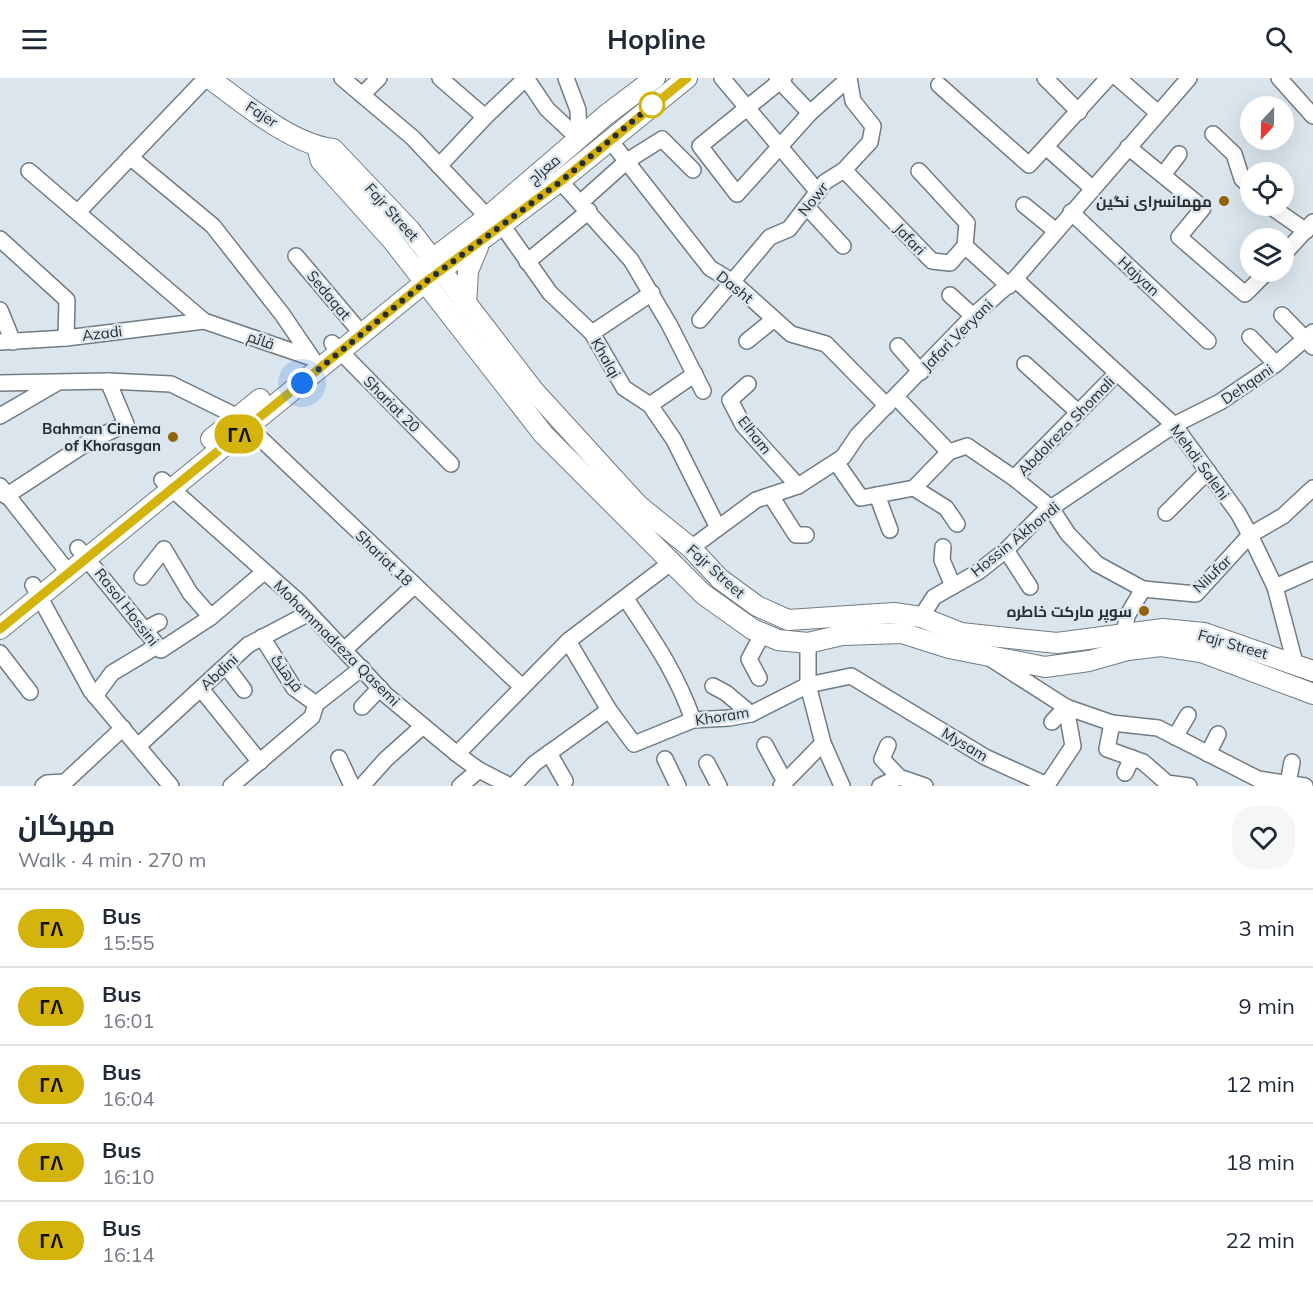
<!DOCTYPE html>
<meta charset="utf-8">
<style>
body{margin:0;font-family:Mulish,Cairo,sans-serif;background:#f6f6f7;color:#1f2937;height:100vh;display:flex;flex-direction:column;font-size:22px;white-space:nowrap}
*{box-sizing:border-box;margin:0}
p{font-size:20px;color:#747a83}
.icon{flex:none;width:33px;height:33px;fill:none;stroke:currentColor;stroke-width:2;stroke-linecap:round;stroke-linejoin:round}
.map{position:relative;height:708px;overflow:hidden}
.side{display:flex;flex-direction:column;background:#fff;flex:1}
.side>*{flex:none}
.badge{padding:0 12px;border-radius:20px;font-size:21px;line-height:39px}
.needle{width:39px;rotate:202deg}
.buttons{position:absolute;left:1240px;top:18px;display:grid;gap:12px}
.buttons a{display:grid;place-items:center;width:54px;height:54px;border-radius:50%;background:#fff;box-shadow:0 6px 24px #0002;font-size:30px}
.you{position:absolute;width:30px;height:30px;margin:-15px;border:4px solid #fff;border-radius:50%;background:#1a73e8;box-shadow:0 0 0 9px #1a73e833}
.map>.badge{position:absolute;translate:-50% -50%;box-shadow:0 0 0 3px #fff}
.round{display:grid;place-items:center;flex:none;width:63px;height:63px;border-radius:24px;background:#f6f6f7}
.headline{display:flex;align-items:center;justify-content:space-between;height:102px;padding:0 18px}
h1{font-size:28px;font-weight:700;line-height:45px}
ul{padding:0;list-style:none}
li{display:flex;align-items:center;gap:18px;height:78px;padding:0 18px;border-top:2px solid #e0e1e3}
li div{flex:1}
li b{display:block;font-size:22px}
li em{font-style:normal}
li .badge{min-width:66px;font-weight:700;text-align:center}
header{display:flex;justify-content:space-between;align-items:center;height:78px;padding:0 18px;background:#fff;font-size:27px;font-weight:700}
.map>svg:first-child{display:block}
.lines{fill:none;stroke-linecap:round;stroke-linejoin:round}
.minor-casing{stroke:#717b82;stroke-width:18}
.major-casing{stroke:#717b82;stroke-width:22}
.minor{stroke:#fff;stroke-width:15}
.major{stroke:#fff;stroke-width:20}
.line-casing{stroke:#fff;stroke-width:14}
.line{stroke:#d4b30c;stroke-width:9}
.walk{stroke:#282c2f;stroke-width:6;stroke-dasharray:0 10.8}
.stop-dot{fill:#fff;stroke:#d4b30c;stroke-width:3}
.poi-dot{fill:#91640e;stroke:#dae5ed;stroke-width:2}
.labels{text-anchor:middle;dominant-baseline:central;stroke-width:5;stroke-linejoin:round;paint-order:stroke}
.street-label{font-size:15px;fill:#282c2f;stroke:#dae5ed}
.poi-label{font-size:15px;font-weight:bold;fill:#282c2f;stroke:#dae5ed;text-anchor:end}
</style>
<header><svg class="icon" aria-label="menu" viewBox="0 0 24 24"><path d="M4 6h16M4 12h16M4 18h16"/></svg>Hopline<svg class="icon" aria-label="search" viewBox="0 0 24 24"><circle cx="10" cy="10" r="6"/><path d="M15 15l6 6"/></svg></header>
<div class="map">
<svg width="1313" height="708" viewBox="0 0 1313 708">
<rect width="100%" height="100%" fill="#dae5ed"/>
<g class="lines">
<defs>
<g id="minor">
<path d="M342,0L413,60L479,130"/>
<path d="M440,0L485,39L526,0"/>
<path d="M526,0L547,31L579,61"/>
<path d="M566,0L578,32L579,61"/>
<path d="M722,0L818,114"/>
<path d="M777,0L810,35"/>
<path d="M784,0L700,68L737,116L810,35L849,0"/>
<path d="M1045,0L1079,34"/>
<path d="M1118,0L1158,35"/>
<path d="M1279,0L1313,38"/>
<path d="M939,7L1029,87L1108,0"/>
<path d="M362,17L379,0"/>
<path d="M1213,56L1234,76L1242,101L1251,109"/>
<path d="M609,61L710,190L733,204L791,256L826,266L887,328"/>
<path d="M1046,69L1092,110"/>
<path d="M1128,69L1203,130L1179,159L1245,216L1267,194"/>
<path d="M439,88L485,39"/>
<path d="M844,92L932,183L950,185L965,168L1009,208"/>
<path d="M29,93L204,243L312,280L282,236L213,148L130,79"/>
<path d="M919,93L967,145L965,168"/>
<path d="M1163,97L1179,76"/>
<path d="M560,103L631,182L669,246L703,313"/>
<path d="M580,125L627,83L662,61L693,92"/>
<path d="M1024,127L1056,153"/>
<path d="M1270,128L1306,153"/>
<path d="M807,129L843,168"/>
<path d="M78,134L206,0"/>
<path d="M1071,134L1208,263"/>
<path d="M502,147L550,215L592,255L624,310L650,327L674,362L718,450"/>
<path d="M0,161L67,222L66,260"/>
<path d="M1284,176L1313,144"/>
<path d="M296,178L362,256"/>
<path d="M527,184L589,133"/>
<path d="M1015,201L1174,347L1238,435L1250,457L1275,509L1295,585"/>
<path d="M950,217L973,238"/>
<path d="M0,232L13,264"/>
<path d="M1282,237L1313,269"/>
<path d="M700,242L770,159L789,151L825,104L844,92L870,64L873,48L853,23L849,0"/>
<path d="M592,255L652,215"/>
<path d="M1250,259L1276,286"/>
<path d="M747,263L773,242"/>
<path d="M0,264L66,260L204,243"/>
<path d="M332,265L451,386"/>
<path d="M898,268L921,294"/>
<path d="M1025,286L1078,334"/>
<path d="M108,303L171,306L238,339L522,609"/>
<path d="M0,305L108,303L126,346L90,363L6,418"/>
<path d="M748,306L730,322L743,347L798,408"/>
<path d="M896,319L949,374"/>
<path d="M650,327L695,296"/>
<path d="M0,338L55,306"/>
<path d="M836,384L861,420L914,410L949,374L967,368L1014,400L1051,430L1068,456L1097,486L1143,511"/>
<path d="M1014,400L1117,295"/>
<path d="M162,402L299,524L386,617L457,676L479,692L510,708"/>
<path d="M0,408L68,494"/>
<path d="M914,410L946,430L957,446"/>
<path d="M877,417L890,452"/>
<path d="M771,418L796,457H806"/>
<path d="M1166,435L1208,393"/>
<path d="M943,469L942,482L953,508"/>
<path d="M78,470L161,572L211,539L264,494"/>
<path d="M691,470L756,422L798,408L843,379L858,357L973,238L1015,201L1189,0"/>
<path d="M1006,472L1030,509"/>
<path d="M142,499L164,471L190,515L211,539"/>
<path d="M33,507L91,613L171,708"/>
<path d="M1275,509L1313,492"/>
<path d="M626,521C654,563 676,594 693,642"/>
<path d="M921,539L934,519L978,494L1006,472L1042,436L1174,347L1220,324L1276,286L1313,254"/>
<path d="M144,552L159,544"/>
<path d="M1124,556L1127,538L1143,511L1196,516L1250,457L1283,438L1313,410"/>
<path d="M262,559L294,610L316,626"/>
<path d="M568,563L609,632L634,666L693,642L729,640L751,636L808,607L851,598L985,679L1047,707L1073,668L1066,629"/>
<path d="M808,565V607L823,665L842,708"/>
<path d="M344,572L414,508"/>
<path d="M0,575L30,614"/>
<path d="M988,579L1066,629L1112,645L1158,650L1258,701L1305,708"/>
<path d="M226,588L244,612"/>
<path d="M759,600L749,581L763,555"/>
<path d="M713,608L726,615L751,636"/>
<path d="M201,611L260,684"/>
<path d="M95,618L112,595L157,568"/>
<path d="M362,629L380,610"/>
<path d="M1052,644L1066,629"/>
<path d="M1112,645L1107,671L1143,684L1167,705L1189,708"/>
<path d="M1175,659L1188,637"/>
<path d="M765,667L785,704"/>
<path d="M888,667L882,681L899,699"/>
<path d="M138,668L248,567L309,535"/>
<path d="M549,675L565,703"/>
<path d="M457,676L568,563L673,483"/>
<path d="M1208,676L1218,656"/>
<path d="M339,680L352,708"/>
<path d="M665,681L678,708"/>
<path d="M707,685L719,708"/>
<path d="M1125,695L1132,680"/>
<path d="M1288,705L1292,684"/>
<path d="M43,708L47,705L65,704L123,650"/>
<path d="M231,708L312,639L316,626L362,590"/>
<path d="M362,708L386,681L423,648"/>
<path d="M460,708L479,692"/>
<path d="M513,708L535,685L609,632"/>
<path d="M781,708L823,665"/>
<path d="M880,708L899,699L925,708"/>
</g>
<g id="major">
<path d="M209,0C243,25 291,66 333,71L410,152L534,313L638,427L691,470L720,501L757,528L788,542L894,535L921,539L961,555L1057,565L1163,551L1204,555L1313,593"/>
<path d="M317,69L321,83L392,162L544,357L703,516L752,551L778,562L808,565L842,557L902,555L949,570L1045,589L1089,583L1128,572L1161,568L1201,574L1313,616"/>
<path d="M422,189L485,141L606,37L655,0"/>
<path d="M466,227L468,193L478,169"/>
<path d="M211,361L260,321"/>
<path d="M0,551L424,205L560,103L687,0"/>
</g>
</defs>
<use href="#minor" class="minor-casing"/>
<use href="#major" class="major-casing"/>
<use href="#minor" class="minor"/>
<use href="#major" class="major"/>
</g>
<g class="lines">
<defs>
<path id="line" d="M0,551L424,205L560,104L687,0"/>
</defs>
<use href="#line" class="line-casing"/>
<use href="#line" class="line"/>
<path class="walk" d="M302,305L424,205L560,104L652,27"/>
</g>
<circle class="stop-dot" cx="652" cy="27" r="12"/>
<g class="poi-dot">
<circle cx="1224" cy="123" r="6"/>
<circle cx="173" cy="359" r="6"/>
<circle cx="1144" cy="533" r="6"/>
</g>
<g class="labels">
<g class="street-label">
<text transform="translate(262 36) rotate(33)">Fajer</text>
<text transform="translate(544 91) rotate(-40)">معراج</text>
<text transform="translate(813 121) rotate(-51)">Nowr</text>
<text transform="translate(392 134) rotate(48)">Fajr Street</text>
<text transform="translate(910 161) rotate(46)">Jafari</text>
<text transform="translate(1139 198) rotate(43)">Hajyan</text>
<text transform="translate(735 209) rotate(39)">Dasht</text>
<text transform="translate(329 217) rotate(50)">Sedaqat</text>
<text transform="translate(102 255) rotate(-7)">Azadi</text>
<text transform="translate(957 257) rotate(-45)">Jafari Veryani</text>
<text transform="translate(261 262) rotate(19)">قائم</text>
<text transform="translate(606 280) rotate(60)">Khalqi</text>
<text transform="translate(1247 306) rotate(-34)">Dehqani</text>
<text transform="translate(392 326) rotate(45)">Shariat 20</text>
<text transform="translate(1066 348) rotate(-46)">Abdolreza Shomali</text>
<text transform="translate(755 357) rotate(52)">Elham</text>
<text transform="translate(1200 384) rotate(54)">Mehdi Salehi</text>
<text transform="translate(1015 461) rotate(-39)">Hossin Akhondi</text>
<text transform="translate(384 480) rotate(44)">Shariat 18</text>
<text transform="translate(716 493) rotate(42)">Fajr Street</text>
<text transform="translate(1212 496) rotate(-44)">Nilufar</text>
<text transform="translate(127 529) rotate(52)">Rasol Hossini</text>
<text transform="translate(337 565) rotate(45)">Mohammadreza Qasemi</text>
<text transform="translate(1233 566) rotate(16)">Fajr Street</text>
<text transform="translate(219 594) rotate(-43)">Abdini</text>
<text transform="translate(287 595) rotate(53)">فرهنگ</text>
<text transform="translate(722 638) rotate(-9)">Khoram</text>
<text transform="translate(965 666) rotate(31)">Mysam</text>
</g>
<g class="poi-label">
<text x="1212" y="123">مهمانسرای نگین</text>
<text x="161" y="350">Bahman Cinema<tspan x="161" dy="17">of Khorasgan</tspan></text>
<text x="1132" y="533">سوپر مارکت خاطره</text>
</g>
</g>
</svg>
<div class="buttons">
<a><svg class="needle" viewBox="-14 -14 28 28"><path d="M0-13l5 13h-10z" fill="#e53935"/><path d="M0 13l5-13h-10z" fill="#747a83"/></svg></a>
<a><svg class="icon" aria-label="locate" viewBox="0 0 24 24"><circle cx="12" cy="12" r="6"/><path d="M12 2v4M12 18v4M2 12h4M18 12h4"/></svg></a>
<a><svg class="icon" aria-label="layers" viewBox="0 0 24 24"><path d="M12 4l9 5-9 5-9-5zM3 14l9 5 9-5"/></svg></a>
</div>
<div class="you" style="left:302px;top:305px"></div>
<b class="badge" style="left:239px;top:356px;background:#d4b30c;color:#111">۲۸</b>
</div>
<section class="side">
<div class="headline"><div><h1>مهرگان</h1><p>Walk · 4 min · 270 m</p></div><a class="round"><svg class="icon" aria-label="heart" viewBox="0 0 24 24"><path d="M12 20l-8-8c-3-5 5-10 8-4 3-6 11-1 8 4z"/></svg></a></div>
<ul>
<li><span class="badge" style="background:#d4b30c;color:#111">۲۸</span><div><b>Bus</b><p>15:55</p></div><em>3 min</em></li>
<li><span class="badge" style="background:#d4b30c;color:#111">۲۸</span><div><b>Bus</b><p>16:01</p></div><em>9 min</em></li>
<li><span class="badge" style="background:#d4b30c;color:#111">۲۸</span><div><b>Bus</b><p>16:04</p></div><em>12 min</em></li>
<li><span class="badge" style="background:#d4b30c;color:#111">۲۸</span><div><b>Bus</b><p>16:10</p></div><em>18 min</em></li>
<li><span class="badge" style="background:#d4b30c;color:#111">۲۸</span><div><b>Bus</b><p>16:14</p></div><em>22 min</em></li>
</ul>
</section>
